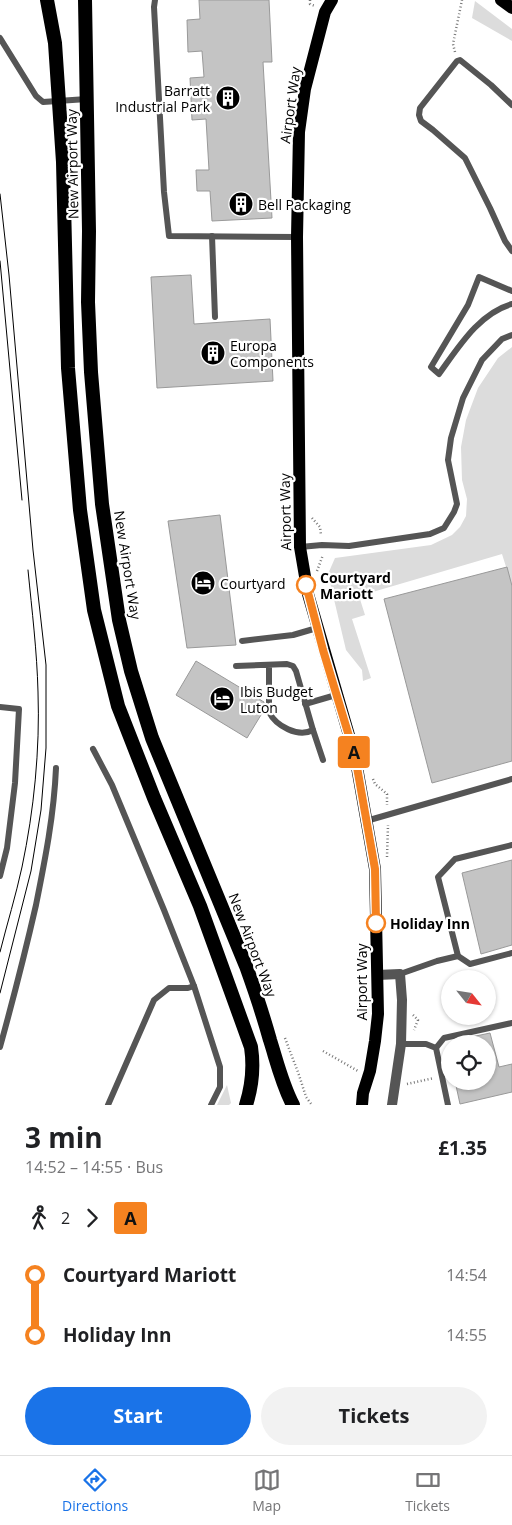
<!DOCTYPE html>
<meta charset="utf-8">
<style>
body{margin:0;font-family:"Open Sans",sans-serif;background:#f2f2f2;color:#202124;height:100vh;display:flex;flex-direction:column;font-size:19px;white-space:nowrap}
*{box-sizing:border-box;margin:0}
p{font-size:16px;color:#757577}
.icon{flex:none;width:28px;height:28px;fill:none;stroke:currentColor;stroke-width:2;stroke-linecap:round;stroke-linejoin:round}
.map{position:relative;height:1105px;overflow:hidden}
.drawer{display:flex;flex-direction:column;background:#fff;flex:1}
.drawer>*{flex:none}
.badge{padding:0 10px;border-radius:4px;font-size:18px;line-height:32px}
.needle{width:32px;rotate:120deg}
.controls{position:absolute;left:441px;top:970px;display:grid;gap:10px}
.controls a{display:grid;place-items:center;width:55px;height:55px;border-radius:50%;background:#fff;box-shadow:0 1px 4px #0004;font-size:25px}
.map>.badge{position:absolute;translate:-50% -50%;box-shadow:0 0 0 2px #fff}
.legs{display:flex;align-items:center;gap:8px;height:55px;padding:0 25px;font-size:16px}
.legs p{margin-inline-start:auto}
.overview{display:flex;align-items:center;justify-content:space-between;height:85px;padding:0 25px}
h1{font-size:28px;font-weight:700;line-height:38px}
.cta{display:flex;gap:10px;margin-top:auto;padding:10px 25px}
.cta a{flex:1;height:58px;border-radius:30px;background:#1a73e8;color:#fff;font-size:20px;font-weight:700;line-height:58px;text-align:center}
.cta a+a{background:#f2f2f2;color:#202124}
ul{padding:0 25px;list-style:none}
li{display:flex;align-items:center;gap:18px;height:60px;font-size:19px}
li i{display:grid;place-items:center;width:8px;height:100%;margin:0 6px;background:currentColor}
li i::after{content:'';width:12px;height:12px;margin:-6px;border:4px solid;border-radius:50%;background:#fff}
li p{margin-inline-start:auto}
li:first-child i{background:linear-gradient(#0000 50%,currentColor 0)}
li:last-child i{background:linear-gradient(currentColor 50%,#0000 0)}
.tabs{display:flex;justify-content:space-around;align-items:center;height:70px;border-top:1px solid #e0e0e0;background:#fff;font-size:14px;color:#757577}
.tabs a{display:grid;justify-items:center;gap:2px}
.tabs .active{color:#1a73e8}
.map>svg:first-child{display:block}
.green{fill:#dcdcdc}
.building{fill:#c4c4c4;stroke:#999}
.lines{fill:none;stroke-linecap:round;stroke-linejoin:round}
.path{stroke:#777;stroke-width:2.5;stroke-dasharray:1 2.5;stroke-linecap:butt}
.service{stroke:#555;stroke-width:6}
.minor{stroke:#555;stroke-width:10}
.primary{stroke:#000;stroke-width:12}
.trunk{stroke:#000;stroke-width:14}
.tram{stroke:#000;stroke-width:1}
.line-1-casing{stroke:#fff;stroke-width:11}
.line-1{stroke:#f58220;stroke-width:8}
.stop-1-dot{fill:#fff;stroke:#f58220;stroke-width:2.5}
.labels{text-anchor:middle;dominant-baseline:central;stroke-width:4.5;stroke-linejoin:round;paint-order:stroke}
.poi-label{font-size:14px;fill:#000;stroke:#fff;text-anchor:start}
.street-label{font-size:14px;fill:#000;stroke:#fff}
.stop-label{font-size:14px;font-weight:bold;fill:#000;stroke:#fff;text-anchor:start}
</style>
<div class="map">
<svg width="512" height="1105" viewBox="0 0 512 1105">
<rect width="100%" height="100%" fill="#fff"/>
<g class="green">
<path d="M475,1L512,29V41L472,18Z"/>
<path d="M512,347V586L502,554L359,596L365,615L352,619L371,678L363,681L362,670L346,650L328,574L335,558L431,545L452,535L460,527L466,516L467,499L462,480L461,447L466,420L478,388L498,358Z"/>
<path d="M227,1085L231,1103L229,1105H217Z"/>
</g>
<g class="building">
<path d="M199,0H269L272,62H263L272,218L212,221L210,191H197L196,170H209L206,119L192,120L190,78L204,77L202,51L188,52L187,20L200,19Z"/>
<path d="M191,275L194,324L270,319L273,381L157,388L151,277Z"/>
<path d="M220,515L236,645L187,648L168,521Z"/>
<path d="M507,567L512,586V761L432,783L384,599Z"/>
<path d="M196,661L264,702V710L247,738L176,695Z"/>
<path d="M512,860V945L481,954L462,873Z"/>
<path d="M490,1033L499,1067L512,1064V1092L460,1104L455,1081H488V1044H457V1040Z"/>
</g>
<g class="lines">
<g class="path">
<path d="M310,0V4L315,6"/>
<path d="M455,52L453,44L462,0"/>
<path d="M312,518L320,527L321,535"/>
<path d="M317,571L323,555"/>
<path d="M373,779L375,784L387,794V805"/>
<path d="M387,857L388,825"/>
<path d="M413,1015L418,1020L414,1030"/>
<path d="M285,1038L299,1075L306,1097L312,1105"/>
<path d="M323,1051L358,1071"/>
<path d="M407,1084L434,1078"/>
</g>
<g class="service">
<path d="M155,0L154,7L164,192L169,236L297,237"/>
<path d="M0,38L36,96L43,102L87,99"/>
<path d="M512,105L491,85L460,60L457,61L420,108L419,115L421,121L433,130L465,158L490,208L505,241L512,251"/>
<path d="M212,236L215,317"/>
<path d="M512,291L479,277L468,305L431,367L439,374C458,348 479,313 512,304"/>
<path d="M300,547L322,545L349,546L430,534L444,528L454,512L457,504L448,460L451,438L463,398L482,360L502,339L512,335"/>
<path d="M242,641L293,635L317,628"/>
<path d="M236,666L287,664L293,666L296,671L313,730C298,738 276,726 269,712V665"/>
<path d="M305,704L336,695"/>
<path d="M0,707L19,709L15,783L7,848L0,876"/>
<path d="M313,730L323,760"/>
<path d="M93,749L112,785L164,910L194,986L220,1067V1087L211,1105"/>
<path d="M366,821L512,779"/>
<path d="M512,845L455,859L438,877L458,956L470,964L512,953"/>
<path d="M400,974L437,961L458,956"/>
<path d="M401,1044H426L436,1048L448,1105"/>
<path d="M0,1047C13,1000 25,953 36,905C45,860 54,815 56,768"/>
<path d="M436,1048L444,1038L512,1023"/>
<path d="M108,1105L154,1000L169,988H188L194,986"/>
</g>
<path class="minor" d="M377,975L400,974L402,1000L401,1044L392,1105"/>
<g class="primary">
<path d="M332,0L325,12L305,89L299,132L297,237L300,547L308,594L355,756L375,869L378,1014L375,1041L370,1071L363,1093L362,1105"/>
<path d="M501,0L512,8"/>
</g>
<g class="trunk">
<path d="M47,0L55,43L63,162L68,368L80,510L94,610L118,706L154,798L200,906L251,1047C254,1067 252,1086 246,1105"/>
<path d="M85,0L89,231L88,302L91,372L102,504L119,620L131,671L152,738L246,966C255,991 263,1015 270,1040C277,1062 282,1084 293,1105"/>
</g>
<g class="tram">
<path d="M0,194L9,275L33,550L46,665V748L41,810L31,871L0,993"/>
<path d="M0,261L22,500"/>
<path d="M0,952C7,924 16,895 22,867C34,810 40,750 38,692C37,651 32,611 28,570"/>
</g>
</g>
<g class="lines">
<defs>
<path id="line-1" d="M306,585L323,650L355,756L375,869L376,923"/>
</defs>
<use href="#line-1" class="line-1-casing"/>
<use href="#line-1" class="line-1"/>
</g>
<defs>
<symbol id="building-disc" viewBox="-11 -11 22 22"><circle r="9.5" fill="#000" stroke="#fff"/><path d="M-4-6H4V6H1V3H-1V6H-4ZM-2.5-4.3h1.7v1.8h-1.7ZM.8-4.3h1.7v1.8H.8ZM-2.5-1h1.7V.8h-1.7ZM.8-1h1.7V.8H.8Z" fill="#fff"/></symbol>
<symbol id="hotel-disc" viewBox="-11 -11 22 22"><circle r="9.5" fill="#000" stroke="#fff"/><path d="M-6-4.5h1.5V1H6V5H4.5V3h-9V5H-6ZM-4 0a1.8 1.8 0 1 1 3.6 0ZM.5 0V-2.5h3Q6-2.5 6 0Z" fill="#fff"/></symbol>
</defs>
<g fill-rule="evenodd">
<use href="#building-disc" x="214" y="84" width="28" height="28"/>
<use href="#building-disc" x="227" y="190" width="28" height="28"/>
<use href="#building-disc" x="199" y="339" width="28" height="28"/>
<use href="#hotel-disc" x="189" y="569" width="28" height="28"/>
<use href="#hotel-disc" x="208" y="685" width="28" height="28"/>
</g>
<g class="stop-1-dot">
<circle cx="306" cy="585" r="9"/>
<circle cx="376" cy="923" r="9"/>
</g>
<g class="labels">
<g class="poi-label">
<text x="210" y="90" text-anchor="end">Barratt<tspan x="210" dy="16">Industrial Park</tspan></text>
<text x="258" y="204">Bell Packaging</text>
<text x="230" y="345">Europa<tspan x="230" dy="16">Components</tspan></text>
<text x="220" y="583">Courtyard</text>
<text x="240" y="691">Ibis Budget<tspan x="240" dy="16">Luton</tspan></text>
</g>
<g class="street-label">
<text transform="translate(290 105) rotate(-82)">Airport Way</text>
<text transform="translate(72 164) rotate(-91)">New Airport Way</text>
<text transform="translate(285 512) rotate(-91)">Airport Way</text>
<text transform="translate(128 565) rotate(81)">New Airport Way</text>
<text transform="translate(253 945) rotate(69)">New Airport Way</text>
<text transform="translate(361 982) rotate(-90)">Airport Way</text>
</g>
<g class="stop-label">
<text x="320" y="577">Courtyard<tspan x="320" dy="16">Mariott</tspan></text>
<text x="390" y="923">Holiday Inn</text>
</g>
</g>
</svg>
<div class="controls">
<a><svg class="needle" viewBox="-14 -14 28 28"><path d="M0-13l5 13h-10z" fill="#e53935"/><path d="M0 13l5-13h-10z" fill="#757577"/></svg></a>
<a><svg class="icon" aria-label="locate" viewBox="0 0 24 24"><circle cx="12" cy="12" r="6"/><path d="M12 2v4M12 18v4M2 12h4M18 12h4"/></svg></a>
</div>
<b class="badge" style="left:354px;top:752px;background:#f58220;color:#111">A</b>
</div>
<section class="drawer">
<div class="overview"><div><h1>3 min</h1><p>14:52 – 14:55 · Bus</p></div><b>£1.35</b></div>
<div class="legs"><svg class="icon" aria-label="walk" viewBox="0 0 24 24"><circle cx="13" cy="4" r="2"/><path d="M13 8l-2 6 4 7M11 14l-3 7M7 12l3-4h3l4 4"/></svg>2<svg class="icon" aria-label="forward" viewBox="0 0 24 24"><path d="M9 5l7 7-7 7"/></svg><b class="badge" style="background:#f58220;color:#111">A</b></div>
<ul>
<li><i style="color:#f58220"></i><b>Courtyard Mariott</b><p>14:54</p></li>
<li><i style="color:#f58220"></i><b>Holiday Inn</b><p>14:55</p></li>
</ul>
<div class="cta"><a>Start</a><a>Tickets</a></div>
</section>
<nav class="tabs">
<a class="active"><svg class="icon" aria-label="directions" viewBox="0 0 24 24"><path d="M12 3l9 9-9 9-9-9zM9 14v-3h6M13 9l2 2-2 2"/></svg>Directions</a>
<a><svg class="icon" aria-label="map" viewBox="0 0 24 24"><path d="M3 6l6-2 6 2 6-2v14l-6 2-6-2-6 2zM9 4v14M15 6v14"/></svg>Map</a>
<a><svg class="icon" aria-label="tickets" viewBox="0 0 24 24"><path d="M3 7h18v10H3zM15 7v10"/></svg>Tickets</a>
</nav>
